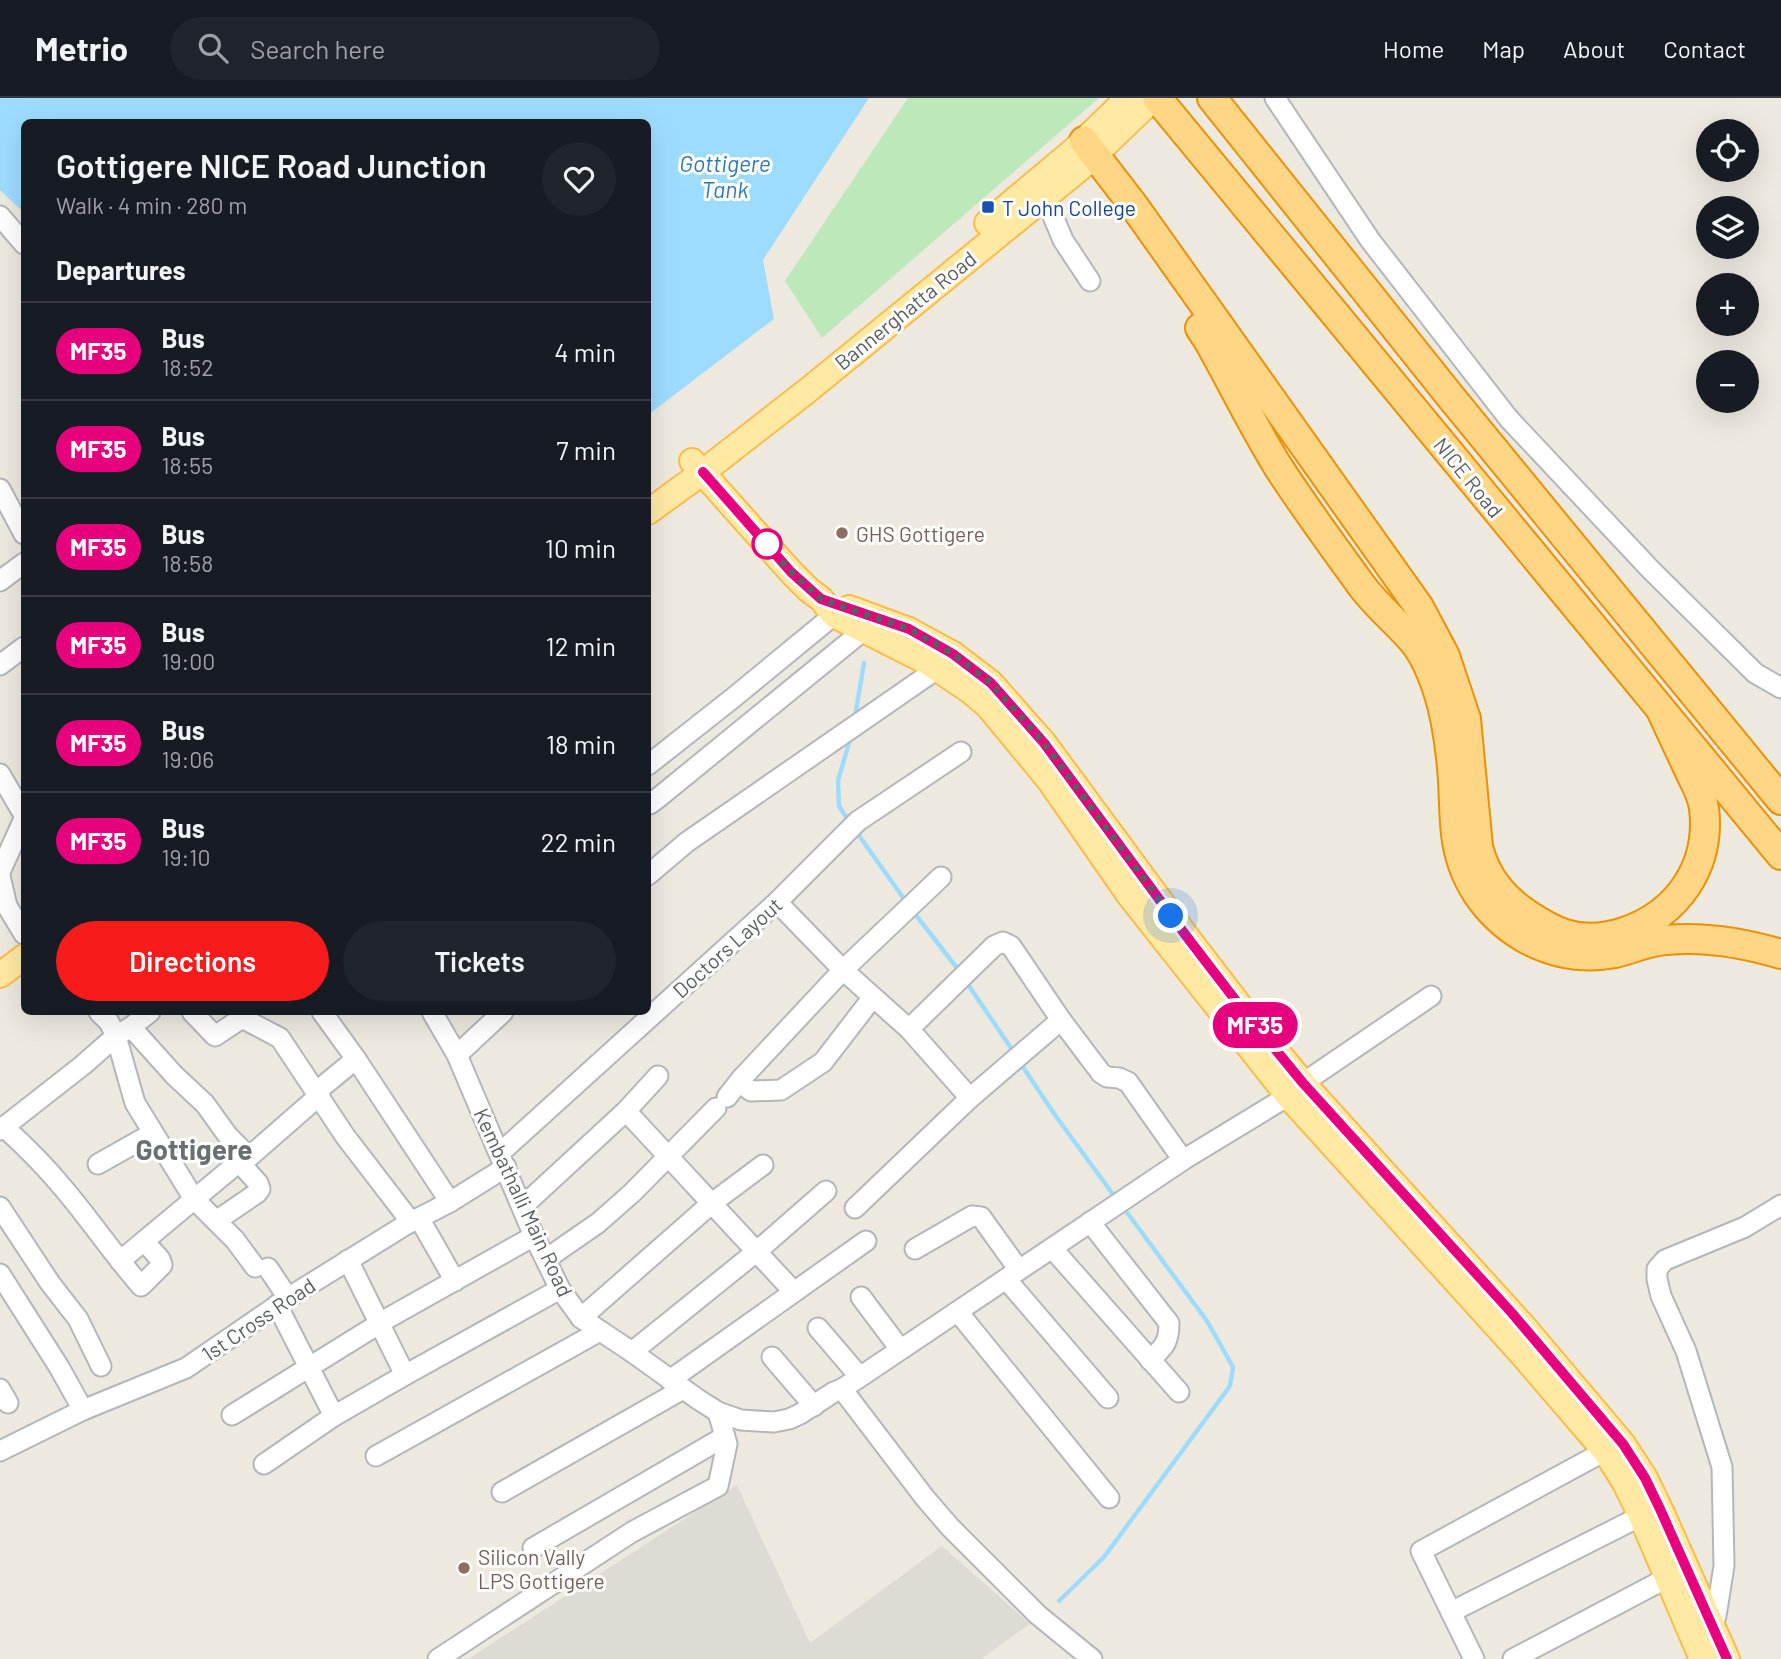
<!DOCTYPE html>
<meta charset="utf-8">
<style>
body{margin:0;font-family:Barlow,sans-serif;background:#20242c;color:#f1f3f6;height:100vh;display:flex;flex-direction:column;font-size:26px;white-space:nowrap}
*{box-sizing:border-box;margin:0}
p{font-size:23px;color:#9ea1a6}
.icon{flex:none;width:38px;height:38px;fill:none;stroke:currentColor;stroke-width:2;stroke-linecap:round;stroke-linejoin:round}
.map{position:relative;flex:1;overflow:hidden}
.drawer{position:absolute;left:21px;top:21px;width:630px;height:896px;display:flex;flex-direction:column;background:#171b24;border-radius:10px;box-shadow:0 7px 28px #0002}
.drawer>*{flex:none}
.badge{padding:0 14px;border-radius:23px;font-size:24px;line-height:46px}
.tools{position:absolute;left:1696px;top:21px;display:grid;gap:14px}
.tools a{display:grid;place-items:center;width:63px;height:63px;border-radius:50%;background:#171b24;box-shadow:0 7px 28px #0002;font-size:35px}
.you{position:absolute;width:35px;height:35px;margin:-18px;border:5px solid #fff;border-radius:50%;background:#1a73e8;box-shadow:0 0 0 10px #1a73e833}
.map>.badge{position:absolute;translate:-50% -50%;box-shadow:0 0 0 4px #fff}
h2{padding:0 35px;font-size:26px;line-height:63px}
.round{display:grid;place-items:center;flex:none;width:74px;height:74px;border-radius:37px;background:#20242c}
.overview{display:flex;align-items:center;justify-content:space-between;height:119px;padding:0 35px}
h1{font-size:33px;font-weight:600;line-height:52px}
.cta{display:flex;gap:14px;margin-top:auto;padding:14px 35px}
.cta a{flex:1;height:80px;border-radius:42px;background:#f71b1c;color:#fff;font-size:28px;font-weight:600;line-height:80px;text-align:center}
.cta a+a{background:#20242c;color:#f1f3f6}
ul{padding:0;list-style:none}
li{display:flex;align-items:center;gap:21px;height:98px;padding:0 35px;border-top:2px solid #363941}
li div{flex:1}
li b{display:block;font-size:26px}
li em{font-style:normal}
li .badge{min-width:77px;font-weight:700;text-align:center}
header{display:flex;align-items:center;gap:42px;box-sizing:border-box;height:98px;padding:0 35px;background:#171b24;border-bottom:2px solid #363941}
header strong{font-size:33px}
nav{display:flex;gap:38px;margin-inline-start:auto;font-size:24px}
.search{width:490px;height:63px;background:#20242c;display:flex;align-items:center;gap:18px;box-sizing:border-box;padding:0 24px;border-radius:38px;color:#9ea1a6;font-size:26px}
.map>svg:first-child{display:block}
.industrial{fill:#dddbd4}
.green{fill:#bde8b9}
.water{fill:#9edcff}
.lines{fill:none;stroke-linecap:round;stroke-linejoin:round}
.stream{stroke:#9edcff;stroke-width:4.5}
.minor-casing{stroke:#b3b7bc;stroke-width:23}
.major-casing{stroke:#fdbc49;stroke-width:28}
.highway-casing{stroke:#ed9000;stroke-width:32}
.minor{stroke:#fff;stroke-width:19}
.major{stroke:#ffe9a3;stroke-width:24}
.highway{stroke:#ffd685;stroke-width:28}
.line-casing{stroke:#fff;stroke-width:16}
.line{stroke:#e6007e;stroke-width:10}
.walk{stroke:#595e62;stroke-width:7;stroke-dasharray:0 12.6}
.transit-dot{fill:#1a4fb4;stroke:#fff;stroke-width:2.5}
.education-dot{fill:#8d6e63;stroke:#fff;stroke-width:2.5}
.stop-dot{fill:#fff;stroke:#e6007e;stroke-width:3.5}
.labels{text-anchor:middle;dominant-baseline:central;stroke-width:6;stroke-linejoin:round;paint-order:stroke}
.transit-label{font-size:21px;fill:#164399;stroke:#fff;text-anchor:start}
.street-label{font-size:21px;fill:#595e62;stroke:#fff}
.education-label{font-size:21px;fill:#785e54;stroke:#fff;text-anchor:start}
.water-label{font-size:23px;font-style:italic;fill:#3179b0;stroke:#fff}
.district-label{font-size:28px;font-weight:bold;fill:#697074;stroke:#fff}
</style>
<header>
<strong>Metrio</strong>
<div class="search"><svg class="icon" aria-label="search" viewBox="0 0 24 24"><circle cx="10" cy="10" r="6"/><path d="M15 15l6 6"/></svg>Search here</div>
<nav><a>Home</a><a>Map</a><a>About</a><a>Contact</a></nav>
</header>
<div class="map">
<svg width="1781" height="1561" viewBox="0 0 1781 1561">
<rect width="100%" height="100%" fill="#ede9df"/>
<path class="industrial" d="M737,1387L810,1545L942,1448L1030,1526L981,1561H468Z"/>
<path class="green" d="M908,0H1099L822,240L785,183Z"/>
<path class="water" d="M0,0H869L763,162L774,221L648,317V24H24V115L0,92Z"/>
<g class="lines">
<g class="stream">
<path d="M855,619L864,565"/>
<path d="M850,725L839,708L838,683L851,638"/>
<path d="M855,732L907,805"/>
<path d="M912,812L960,874"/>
<path d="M965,882L1015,956"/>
<path d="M1019,963L1055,1017L1115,1099"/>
<path d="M1059,1503L1104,1459L1230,1288L1233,1269L1207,1223L1123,1109"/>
</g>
<defs>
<g id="minor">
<path d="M1275,0L1370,142L1509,321L1651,472L1755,575L1781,590"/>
<path d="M1045,99L1063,142L1090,183"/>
<path d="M0,118L24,146"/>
<path d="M0,391L24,436"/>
<path d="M0,483L24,465"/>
<path d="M0,567L24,549"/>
<path d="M648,667L733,600L834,517L846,510"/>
<path d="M0,676L24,717"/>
<path d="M648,706H650L658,700L864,532"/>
<path d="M0,774L24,721"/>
<path d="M648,777L687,744L937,571"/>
<path d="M0,778L7,808L24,836"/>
<path d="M777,804L843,872L909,931L970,1000L1061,922"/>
<path d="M873,899L823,964L781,992L751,993L743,987L742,980L843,872L941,779"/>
<path d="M99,914L109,924L116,938L135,1005L194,1101L235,1142L255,1169"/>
<path d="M192,914L215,938L242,920L280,940L345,1038L411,1124"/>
<path d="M322,914L356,961L450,1104"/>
<path d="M432,914L457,957L534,1138L560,1191L581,1220L632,1254L699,1302L718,1314L741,1322L774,1324L789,1321L800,1316L834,1294L842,1291L925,1400L950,1429L1038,1517L1092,1561"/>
<path d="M457,957L503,914"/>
<path d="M317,993L356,961"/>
<path d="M727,999L742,980"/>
<path d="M626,1013L794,1194"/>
<path d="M4,1029C25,1048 46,1069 64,1091C91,1123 114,1157 141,1188L162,1167L160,1161L144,1143"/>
<path d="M0,1032L83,967L116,938L131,929L150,914"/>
<path d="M500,1055L777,804L858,723L961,654"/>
<path d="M249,1059L320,997"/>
<path d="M1183,1062L1288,998L1303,985L1431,898"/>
<path d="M98,1066L153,1035"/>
<path d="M523,1108L626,1013L658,978"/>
<path d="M0,1109L50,1185L78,1221L101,1268"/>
<path d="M855,1110L970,1000"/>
<path d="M419,1120L455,1183"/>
<path d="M216,1123L257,1095L260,1091L258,1085L239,1064"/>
<path d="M1090,1124L1169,1225C1169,1245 1164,1249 1150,1262"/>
<path d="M1052,1150L1179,1294"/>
<path d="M915,1151L972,1118L981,1119L1019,1172"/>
<path d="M546,1161L598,1125L632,1095L716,1010"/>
<path d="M348,1162L405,1277"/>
<path d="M120,1163L239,1064L249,1059L228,1038L205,1006L174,977L131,929"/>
<path d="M268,1170L288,1200"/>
<path d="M0,1176L59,1269L83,1312"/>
<path d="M1006,1181L1108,1300"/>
<path d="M861,1199L900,1251"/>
<path d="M277,1207L334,1318"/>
<path d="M958,1214L1109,1400"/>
<path d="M581,1220L712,1105L763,1067"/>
<path d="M818,1230L859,1278"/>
<path d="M632,1254L756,1154L826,1093"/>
<path d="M772,1259L814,1308"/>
<path d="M670,1282L866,1143"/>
<path d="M0,1291L8,1305"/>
<path d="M842,1291L1183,1062L1128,984L1119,980L1107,979L1101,975L1061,922L1011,848L1003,844L994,848L909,931"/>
<path d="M232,1317L390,1219L534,1138"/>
<path d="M0,1353L83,1312L186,1270L291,1198L407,1126L450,1104L506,1069"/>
<path d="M376,1358L600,1233"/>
<path d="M264,1366L334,1318L405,1277L560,1191"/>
<path d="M502,1394L683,1291"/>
<path d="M533,1450L724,1339"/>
<path d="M1451,1514L1641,1418"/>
<path d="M1705,1530L1711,1528L1716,1518L1724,1468L1722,1369L1686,1253L1661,1198L1657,1181V1171L1665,1162L1745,1129L1781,1107"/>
<path d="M438,1561L632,1434L718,1388L727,1346L718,1314"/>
<path d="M1474,1561L1421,1453L1605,1353"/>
<path d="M1513,1561L1667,1480"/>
</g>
<g id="major">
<path d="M987,125L1073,53L1128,0"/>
<path d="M692,363L791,474L809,492L821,501L834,517L927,564L970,593L988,608L1049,682L1129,797L1288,998L1519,1253L1605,1353L1625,1385L1641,1418L1702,1561"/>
<path d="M648,414L703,374L807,293L1083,68L1154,0"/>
<path d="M849,510L909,532L953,556L991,585L1044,645L1187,839L1243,912L1303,985L1525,1230L1623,1346L1645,1380L1660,1411L1727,1561"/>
<path d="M0,877L24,859"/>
</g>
<g id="highway">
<path d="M1157,0L1781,757"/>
<path d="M1212,0L1450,298L1781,702"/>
<path d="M1084,43L1134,108L1419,509L1445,558L1466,621L1478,749C1486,779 1502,799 1527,816C1539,824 1553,832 1565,836C1584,842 1606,840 1624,834C1678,816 1711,768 1704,710C1702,696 1694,683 1688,670C1679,651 1670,631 1661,612"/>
<path d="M1200,230L1208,242C1231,283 1252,326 1277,367C1302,406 1332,447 1359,484C1374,506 1396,523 1413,543C1424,556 1431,573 1437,590C1447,620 1451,652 1453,683C1454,701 1454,719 1456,736C1461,780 1485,816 1523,839C1551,855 1583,861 1615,855C1632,851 1648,843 1666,842C1705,838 1744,845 1781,856"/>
</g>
</defs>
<use href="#minor" class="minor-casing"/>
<use href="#major" class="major-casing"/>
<use href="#highway" class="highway-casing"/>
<use href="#minor" class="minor"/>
<use href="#major" class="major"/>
<use href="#highway" class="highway"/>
</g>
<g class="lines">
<defs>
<path id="line" d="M703,374L791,474L821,501L909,531L953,556L991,585L1044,645L1187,839L1243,912L1303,985L1511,1214L1623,1346L1645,1380L1660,1411L1727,1561"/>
</defs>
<use href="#line" class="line-casing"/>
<use href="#line" class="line"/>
<path class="walk" d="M767,446L791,474L821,501L909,531L953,556L991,585L1044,645L1171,818"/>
</g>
<rect class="transit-dot" x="981" y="102" width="14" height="14" rx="3.5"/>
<g class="education-dot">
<circle cx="842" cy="435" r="7"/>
<circle cx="464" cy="1470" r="7"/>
</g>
<circle class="stop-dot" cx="767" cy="446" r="14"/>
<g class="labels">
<g class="transit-label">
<text x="1002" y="109">T John College</text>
</g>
<g class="street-label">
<text transform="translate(905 212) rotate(-39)">Bannerghatta Road</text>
<text transform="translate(1469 379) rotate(51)">NICE Road</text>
<text transform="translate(727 849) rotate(-42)">Doctors Layout</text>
<text transform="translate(524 1104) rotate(65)">Kembathalli Main Road</text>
<text transform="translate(258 1221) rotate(-34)">1st Cross Road</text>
</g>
<g class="education-label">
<text x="856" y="435">GHS Gottigere</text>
<text x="478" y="1458">Silicon Vally<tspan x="478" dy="24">LPS Gottigere</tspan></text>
</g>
<g class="water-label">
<text x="725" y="65">Gottigere<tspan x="725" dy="26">Tank</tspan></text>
</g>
<g class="district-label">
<text x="194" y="1051">Gottigere</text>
</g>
</g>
</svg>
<div class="tools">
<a><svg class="icon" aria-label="locate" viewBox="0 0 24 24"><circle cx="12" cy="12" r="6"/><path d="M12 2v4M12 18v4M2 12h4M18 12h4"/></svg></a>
<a><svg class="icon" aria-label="layers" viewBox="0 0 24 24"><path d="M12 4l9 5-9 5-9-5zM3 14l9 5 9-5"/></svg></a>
<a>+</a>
<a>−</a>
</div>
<div class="you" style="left:1171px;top:818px"></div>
<b class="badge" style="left:1255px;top:927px;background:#e6007e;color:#fff">MF35</b>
<section class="drawer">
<div class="overview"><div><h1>Gottigere NICE Road Junction</h1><p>Walk · 4 min · 280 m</p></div><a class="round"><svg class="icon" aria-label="heart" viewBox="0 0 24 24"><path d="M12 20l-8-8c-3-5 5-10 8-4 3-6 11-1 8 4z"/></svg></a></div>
<h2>Departures</h2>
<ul>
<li><span class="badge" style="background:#e6007e;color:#fff">MF35</span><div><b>Bus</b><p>18:52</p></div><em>4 min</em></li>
<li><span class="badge" style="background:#e6007e;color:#fff">MF35</span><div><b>Bus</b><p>18:55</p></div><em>7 min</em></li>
<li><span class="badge" style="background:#e6007e;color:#fff">MF35</span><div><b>Bus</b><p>18:58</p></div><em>10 min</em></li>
<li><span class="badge" style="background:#e6007e;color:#fff">MF35</span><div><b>Bus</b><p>19:00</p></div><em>12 min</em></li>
<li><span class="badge" style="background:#e6007e;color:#fff">MF35</span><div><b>Bus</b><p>19:06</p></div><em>18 min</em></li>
<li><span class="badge" style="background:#e6007e;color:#fff">MF35</span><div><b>Bus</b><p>19:10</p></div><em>22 min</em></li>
</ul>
<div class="cta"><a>Directions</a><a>Tickets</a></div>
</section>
</div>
